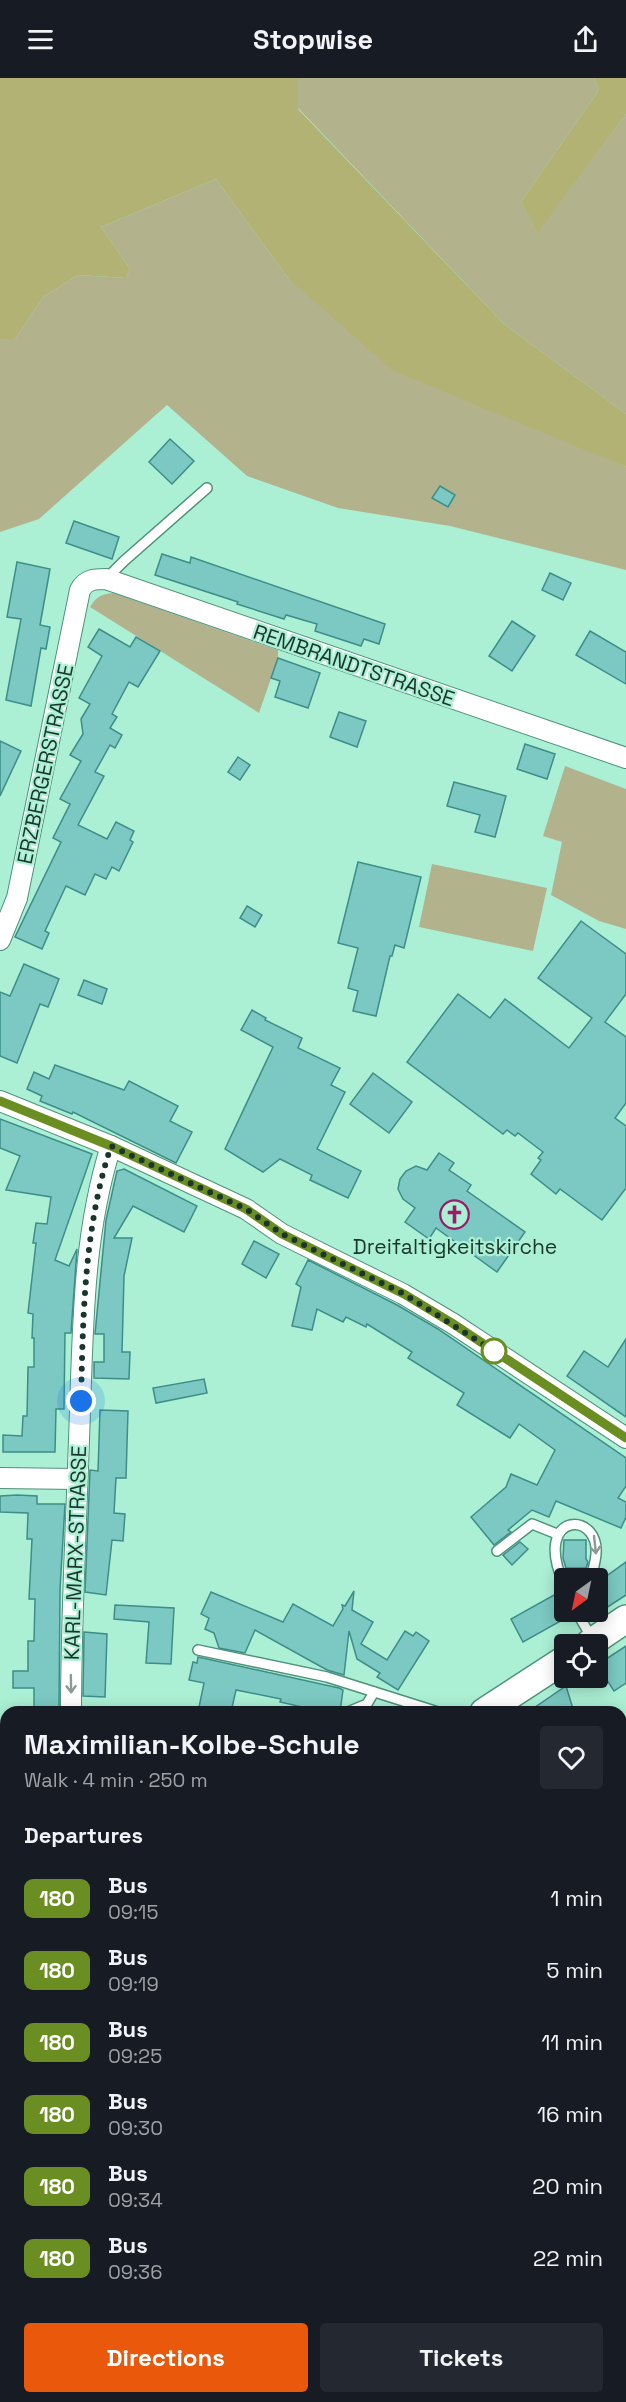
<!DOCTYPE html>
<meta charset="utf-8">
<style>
body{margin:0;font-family:"Space Grotesk",sans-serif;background:#242831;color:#f1f3f6;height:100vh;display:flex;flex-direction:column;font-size:22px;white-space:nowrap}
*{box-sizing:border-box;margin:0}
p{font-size:20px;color:#9ea1a6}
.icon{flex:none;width:33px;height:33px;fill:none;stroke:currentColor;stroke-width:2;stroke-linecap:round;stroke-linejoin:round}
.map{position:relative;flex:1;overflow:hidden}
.side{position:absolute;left:0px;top:1628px;width:627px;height:698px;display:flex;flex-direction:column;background:#171b24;border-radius:18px 18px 0 0;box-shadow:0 3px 15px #0003}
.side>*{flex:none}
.badge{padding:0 12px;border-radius:9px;font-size:21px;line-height:39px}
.needle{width:39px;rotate:213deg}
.fabs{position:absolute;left:554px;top:1490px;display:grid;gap:12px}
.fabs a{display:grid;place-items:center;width:54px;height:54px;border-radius:6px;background:#171b24;box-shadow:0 3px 15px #0003;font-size:30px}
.you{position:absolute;width:30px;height:30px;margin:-15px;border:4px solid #fff;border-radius:50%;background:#1a73e8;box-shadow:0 0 0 9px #1a73e833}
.map>.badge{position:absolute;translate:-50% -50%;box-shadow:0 0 0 3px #fff}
h2{padding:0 24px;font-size:22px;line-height:54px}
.round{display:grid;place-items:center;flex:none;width:63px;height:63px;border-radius:6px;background:#242831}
.overview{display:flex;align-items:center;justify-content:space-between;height:102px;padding:0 24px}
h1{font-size:28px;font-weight:700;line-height:45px}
.button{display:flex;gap:12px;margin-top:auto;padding:12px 24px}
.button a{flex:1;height:69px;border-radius:6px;background:#ea580c;color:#fff;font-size:24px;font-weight:700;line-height:69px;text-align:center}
.button a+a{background:#242831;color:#f1f3f6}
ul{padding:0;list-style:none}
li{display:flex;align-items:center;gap:18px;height:72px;padding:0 24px}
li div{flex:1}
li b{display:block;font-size:22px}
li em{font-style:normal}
li .badge{min-width:66px;font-weight:700;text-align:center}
header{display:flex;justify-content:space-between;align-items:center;height:78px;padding:0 24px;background:#171b24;font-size:27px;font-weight:700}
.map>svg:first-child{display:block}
.green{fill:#b2b38d}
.forest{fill:#b1b273}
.building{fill:#7bc9c2;stroke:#3e8d88;stroke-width:1.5}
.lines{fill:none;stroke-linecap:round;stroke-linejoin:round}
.service-casing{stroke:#4f927b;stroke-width:12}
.minor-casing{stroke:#4f927b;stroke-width:22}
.secondary-casing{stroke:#4f927b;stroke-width:30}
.service{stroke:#fff;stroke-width:9}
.minor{stroke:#fff;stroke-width:20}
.secondary{stroke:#fff;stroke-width:27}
.oneway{stroke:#8c9a96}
.line-casing{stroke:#fff;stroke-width:14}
.line{stroke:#6b8e23;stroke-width:9}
.walk{stroke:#1a362c;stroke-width:6;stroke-dasharray:0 10.8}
.stop-dot{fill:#fff;stroke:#6b8e23;stroke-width:3}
.labels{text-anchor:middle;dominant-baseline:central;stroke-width:4.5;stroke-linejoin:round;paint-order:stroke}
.street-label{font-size:21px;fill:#1a362c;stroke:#abf0d5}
.poi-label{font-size:21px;fill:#1a362c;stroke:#abf0d5}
</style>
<header><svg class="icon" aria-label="menu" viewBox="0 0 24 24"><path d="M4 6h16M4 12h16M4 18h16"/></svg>Stopwise<svg class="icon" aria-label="share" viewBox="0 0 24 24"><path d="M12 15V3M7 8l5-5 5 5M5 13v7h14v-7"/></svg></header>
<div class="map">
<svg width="626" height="2324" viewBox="0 0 626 2324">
<rect width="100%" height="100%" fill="#abf0d5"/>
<g class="green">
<path d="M298,0H594L599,12L521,124L538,153L626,36V336L504,246L298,30Z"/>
<path d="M216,101L288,200L590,373L626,389V492L450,448L338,430L247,398L167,327L39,441L0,454V261H15L43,219L78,197L126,200L130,191L101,149Z"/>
<path d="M113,515L278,572V580L259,635L90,529C96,519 101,516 113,515Z"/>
<path d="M565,688L626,711V851L599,843L551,817L562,764L543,758Z"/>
<path d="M432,786L547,810L533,873L419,849Z"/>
<path d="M626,1678V1894L621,1893V1680Z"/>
<path d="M621,2081H626V2324H539L531,2319H621Z"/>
<path d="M6,2134V2229L1,2228Z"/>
</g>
<g class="forest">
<path d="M0,0H298V31L504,246L626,336V389L392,292L288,200L216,101L101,149L130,191L126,200L78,197L43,219L15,261H0Z"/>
<path d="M594,0H626V36L538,154L521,124L599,12Z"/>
<path d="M167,2319H531L539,2324H164Z"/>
</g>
<g class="building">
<path d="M170,361L194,383L172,406L149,384Z"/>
<path d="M440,408L455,417L448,429L432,420Z"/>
<path d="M74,443L119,459L112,481L66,465Z"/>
<path d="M162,476L190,485L191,479L385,546L379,566L364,561L361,568L315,553L317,546L286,537L284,541L237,526L238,524L155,497Z"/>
<path d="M17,484L50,491L40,547L50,549L46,571L41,570L31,628L6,622L21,541L7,539Z"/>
<path d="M550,495L571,505L563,522L542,512Z"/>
<path d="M512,543L535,558L512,593L489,578Z"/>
<path d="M99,551L130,569L136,559L160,573L138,609L129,604L112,636L117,639L110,650L122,657L115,670L110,667L95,694L104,698L78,747L107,761L116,744L134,753L130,762L133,764L119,793L112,789L106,801L95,796L85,817L66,808L45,853L49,855L42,871L15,859L61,764L53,760L70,726L60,721L81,683L70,677L83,656L81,641L90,626L79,620L102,578L88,569Z"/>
<path d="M590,553L626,574V606L576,577Z"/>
<path d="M278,580L320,595L308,630L275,619L280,603L271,600Z"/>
<path d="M339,634L366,643L357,669L330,659Z"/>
<path d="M0,663L21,673L0,718Z"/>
<path d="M525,666L555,676L547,701L517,691Z"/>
<path d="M238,679L250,687L240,702L228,694Z"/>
<path d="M454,704L506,718L495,759L475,754L480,737L447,728Z"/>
<path d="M358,784L421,799L404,870L395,867L392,878H390L376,938L353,933L358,913L348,910L358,870L338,865Z"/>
<path d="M247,828L262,837L255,849L240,840Z"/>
<path d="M581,843L626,876V916L605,944L626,959V1025L615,1040L626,1048V1110L602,1142L560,1111L556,1116L531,1096L541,1082L538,1080L543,1074L518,1055L515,1058L507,1052L503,1056L407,984L458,916L490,940L505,921L569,970L592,940L538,900Z"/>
<path d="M24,886L59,901L48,929L40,926L17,985L0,978V914L10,918Z"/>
<path d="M84,902L107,911L102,926L78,917Z"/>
<path d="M252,932L266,940L265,942L302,960L298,970L340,990L331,1007L345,1014L317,1071L361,1093L348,1120L310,1102L312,1097L280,1081L263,1094L225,1071L273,969L241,952Z"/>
<path d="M55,987L124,1012L129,1003L178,1028L170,1043L192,1054L176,1085L73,1034L72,1036L40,1023L42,1018L27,1011L34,994L49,1001Z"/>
<path d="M373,995L412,1024L389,1055L350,1026Z"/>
<path d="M0,1041L92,1076L55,1182L69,1188L77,1171L71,1255H65L64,1331H56L55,1374H3V1357L22,1358L23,1338H27L28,1289H34V1260H32L33,1236L28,1235L36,1165H33L36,1145L47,1146L51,1119L6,1112L20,1078L0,1070Z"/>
<path d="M439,1075L454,1085L449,1092L471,1107L467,1113L525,1154L497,1194L436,1150L429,1161L405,1144L415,1130L403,1121L398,1111L400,1101L406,1093L416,1088L427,1092Z"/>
<path d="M124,1091L197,1128L184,1154L133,1128L114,1160H132L124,1198L122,1274H130L129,1301L94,1300V1284H104V1256H95L106,1142L117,1093Z"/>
<path d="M254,1163L279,1176L266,1200L242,1186Z"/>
<path d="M308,1182L397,1227L438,1251L626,1380V1408L618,1420L626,1424V1439L621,1450L556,1423L549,1439L532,1432L508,1452L511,1454L494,1467L471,1439L506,1409L511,1396L537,1407L555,1372L519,1346L510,1360L457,1327L464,1315L408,1280L412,1274L367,1246L366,1249L346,1239L343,1244L317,1231L312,1252L292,1248L301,1209L296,1206Z"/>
<path d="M626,1261V1339L567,1298L584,1273L608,1289Z"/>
<path d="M204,1301L207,1315L156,1325L153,1310Z"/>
<path d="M100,1332L128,1333L126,1400H116L114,1435L125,1436L123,1463L112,1462L106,1517L85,1514L90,1392L98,1393Z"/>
<path d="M17,1417L37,1418V1426H65L60,1511L59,1634H34V1610H13V1593H28V1563H34L35,1521H29L32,1461H27L28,1435L0,1434V1418Z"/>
<path d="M564,1462H586V1481L588,1484L586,1490H566L563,1480Z"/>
<path d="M520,1464L528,1471L512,1487L503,1477Z"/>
<path d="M626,1484V1517L603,1532L597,1523V1509L601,1502Z"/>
<path d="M354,1513L352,1532L373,1544L361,1566L387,1582L405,1553L413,1558L416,1554L429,1563L398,1612L377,1599L380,1595L357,1581L349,1553L344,1597L327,1592L255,1552L245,1575L219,1570L214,1555L205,1551L209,1540L201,1536L211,1514L283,1544L293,1526L333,1548L343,1531L342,1527L345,1528Z"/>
<path d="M554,1517L566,1540L523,1564L511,1541Z"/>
<path d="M115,1527L174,1530L171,1586L146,1585L149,1544L114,1541Z"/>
<path d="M84,1554L107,1556L105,1619L83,1618Z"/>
<path d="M626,1568V1605L614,1613L597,1587Z"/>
<path d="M198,1579L339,1610L343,1612L340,1634H324L280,1624L281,1621L236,1612L231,1634H198L204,1605L189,1602L193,1584L197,1585Z"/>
<path d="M566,1608L574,1634H528Z"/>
</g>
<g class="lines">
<defs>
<g id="service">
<path d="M106,501L124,483L207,410"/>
<path d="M497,1473L532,1446L557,1456"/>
<path d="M564,1506C530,1431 606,1431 595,1483C594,1489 593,1494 589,1500"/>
<path d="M576,1533L593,1562"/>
<path d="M198,1572L327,1599L438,1634"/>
<path d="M348,1634L367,1626L374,1614"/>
</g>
<g id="minor">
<path d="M0,862L17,820L80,512C86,501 95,501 106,501L626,680"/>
<path d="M0,1023L111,1068L246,1131L282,1156L403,1216L452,1245L626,1360"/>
<path d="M0,1400L77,1401"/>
<path d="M71,1634C71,1542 76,1452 79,1361C83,1263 81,1162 111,1068"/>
<path d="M621,1670L626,1669"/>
<path d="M621,1907L626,1908"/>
<path d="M0,2109L6,2111"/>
</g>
<g id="secondary">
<path d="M589,1566L626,1541"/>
<path d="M484,1634L564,1582"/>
<path d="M0,1937L6,1936"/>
</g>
</defs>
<use href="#service" class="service-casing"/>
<use href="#minor" class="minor-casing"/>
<use href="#secondary" class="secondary-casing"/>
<use href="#service" class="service"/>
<use href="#minor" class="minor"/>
<use href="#secondary" class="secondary"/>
</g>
<defs><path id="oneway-shaft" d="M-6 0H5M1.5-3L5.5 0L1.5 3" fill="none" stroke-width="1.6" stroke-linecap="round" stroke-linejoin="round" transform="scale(1.5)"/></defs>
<g class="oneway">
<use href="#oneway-shaft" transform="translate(595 1467) rotate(84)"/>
<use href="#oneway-shaft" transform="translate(71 1606) rotate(89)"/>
</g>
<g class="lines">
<defs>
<path id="line" d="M0,1023L111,1068L246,1131L282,1156L404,1216L452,1245L626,1360"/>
</defs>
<use href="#line" class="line-casing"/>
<use href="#line" class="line"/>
<path class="walk" d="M81,1323C83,1238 84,1150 111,1068L246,1131L282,1156L404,1216L494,1273"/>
</g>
<defs>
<symbol id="church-ring" viewBox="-11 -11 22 22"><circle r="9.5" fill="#abf0d5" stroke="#9d1a6b" stroke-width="1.5"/><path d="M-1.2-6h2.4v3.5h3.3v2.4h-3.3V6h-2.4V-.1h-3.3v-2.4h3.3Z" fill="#9d1a6b"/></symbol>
</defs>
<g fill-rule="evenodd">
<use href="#church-ring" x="438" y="1120" width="33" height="33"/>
</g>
<circle class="stop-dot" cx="494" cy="1273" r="12"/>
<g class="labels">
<g class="street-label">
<text transform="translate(354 587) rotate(19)">REMBRANDTSTRASSE</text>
<text transform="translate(45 686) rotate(-78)">ERZBERGERSTRASSE</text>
<text transform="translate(75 1475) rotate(-88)">KARL-MARX-STRASSE</text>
</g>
<g class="poi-label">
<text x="455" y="1168">Dreifaltigkeitskirche</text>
</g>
</g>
</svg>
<div class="fabs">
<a><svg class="needle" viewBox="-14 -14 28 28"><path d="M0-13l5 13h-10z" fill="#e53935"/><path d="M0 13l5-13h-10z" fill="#9ea1a6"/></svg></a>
<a><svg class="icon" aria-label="locate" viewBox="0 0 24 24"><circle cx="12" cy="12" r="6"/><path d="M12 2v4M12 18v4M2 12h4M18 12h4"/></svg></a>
</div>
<div class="you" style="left:81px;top:1323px"></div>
<section class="side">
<div class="overview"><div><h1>Maximilian-Kolbe-Schule</h1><p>Walk · 4 min · 250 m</p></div><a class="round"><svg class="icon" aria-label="heart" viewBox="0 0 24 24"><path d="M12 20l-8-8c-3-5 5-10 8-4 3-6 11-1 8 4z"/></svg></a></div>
<h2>Departures</h2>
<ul>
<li><span class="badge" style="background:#6b8e23;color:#fff">180</span><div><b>Bus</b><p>09:15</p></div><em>1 min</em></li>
<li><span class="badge" style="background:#6b8e23;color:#fff">180</span><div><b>Bus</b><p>09:19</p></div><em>5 min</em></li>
<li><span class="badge" style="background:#6b8e23;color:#fff">180</span><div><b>Bus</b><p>09:25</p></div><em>11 min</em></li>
<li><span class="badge" style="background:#6b8e23;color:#fff">180</span><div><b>Bus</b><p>09:30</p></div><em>16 min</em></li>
<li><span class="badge" style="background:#6b8e23;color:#fff">180</span><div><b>Bus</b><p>09:34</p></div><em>20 min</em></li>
<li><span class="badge" style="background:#6b8e23;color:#fff">180</span><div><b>Bus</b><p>09:36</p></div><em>22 min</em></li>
</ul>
<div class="button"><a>Directions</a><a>Tickets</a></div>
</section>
</div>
